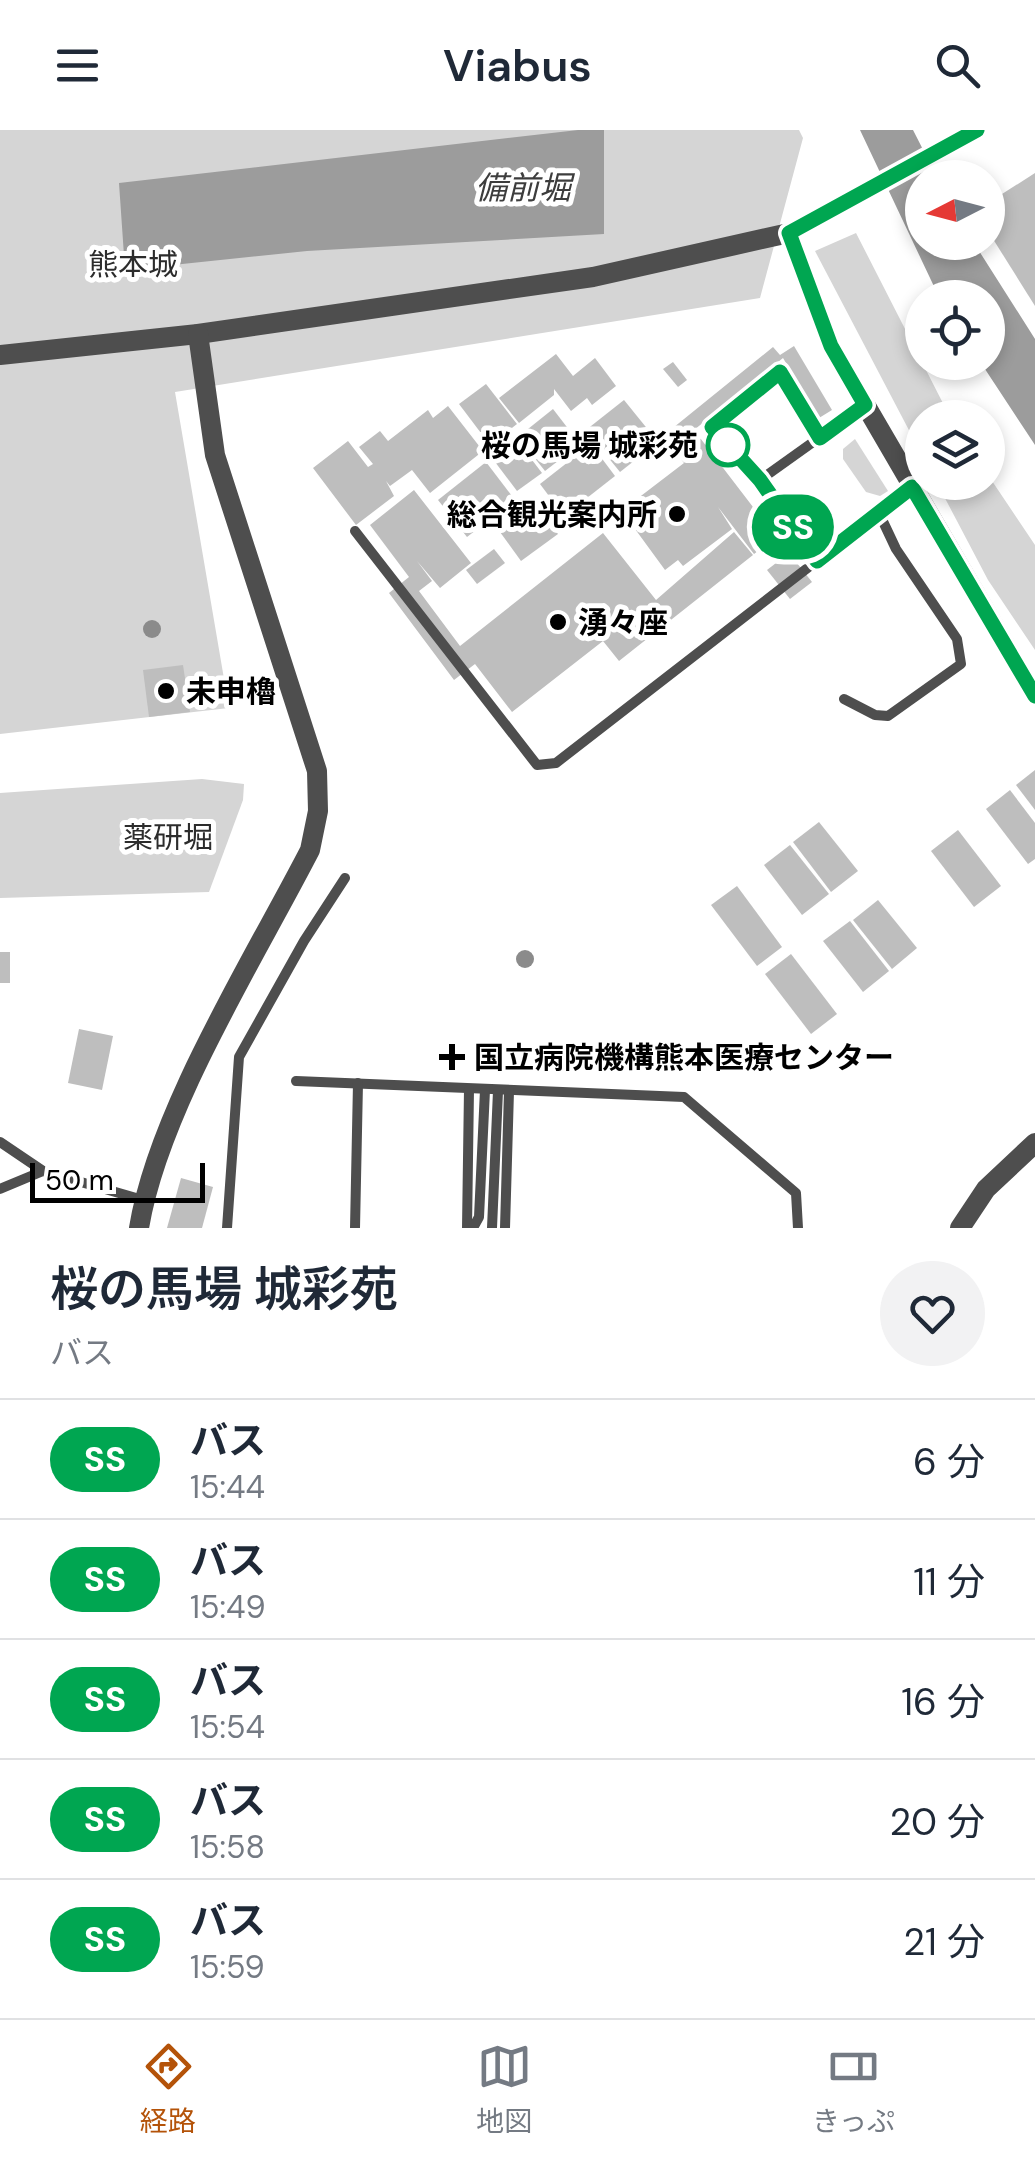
<!DOCTYPE html>
<html lang="ja">
<meta charset="utf-8">
<style>
body{margin:0;font-family:"DM Sans","Noto Sans JP",sans-serif;background:#f2f2f3;color:#1f2937;height:100vh;display:flex;flex-direction:column;font-size:38px;white-space:nowrap}
*{box-sizing:border-box;margin:0}
p{font-size:32px;color:#747a83}
.icon{flex:none;width:55px;height:55px;fill:none;stroke:currentColor;stroke-width:2;stroke-linecap:round;stroke-linejoin:round}
.map{position:relative;height:1098px;overflow:hidden}
.sheet{display:flex;flex-direction:column;background:#fff;flex:1}
.sheet>*{flex:none}
.badge{padding:0 20px;border-radius:32px;font-size:35px;line-height:65px}
.needle{width:65px;rotate:264deg}
.controls{position:absolute;left:905px;top:30px;display:grid;gap:20px}
.controls a{display:grid;place-items:center;width:100px;height:100px;border-radius:50%;background:#fff;box-shadow:0 5px 15px #0003;font-size:50px}
.scale{position:absolute;left:30px;bottom:25px;width:175px;box-sizing:border-box;padding-left:10px;border:5px solid #000;border-top:0;font-size:28px;line-height:35px;white-space:nowrap;color:#000;-webkit-text-stroke:8px #fff;paint-order:stroke}
.map>.badge{position:absolute;translate:-50% -50%;box-shadow:0 0 0 5px #fff}
.round{display:grid;place-items:center;flex:none;width:105px;height:105px;border-radius:52px;background:#f2f2f3}
.summary{display:flex;align-items:center;justify-content:space-between;height:170px;padding:0 50px}
h1{font-size:48px;font-weight:600;line-height:75px}
ul{padding:0;list-style:none}
li{display:flex;align-items:center;gap:30px;height:120px;padding:0 50px;border-top:2px solid #e0e1e3}
li div{flex:1}
li b{display:block;font-size:38px}
li em{font-style:normal}
li .badge{min-width:110px;font-weight:700;text-align:center}
header{display:flex;justify-content:space-between;align-items:center;height:130px;padding:0 50px;background:#fff;font-size:45px;font-weight:600}
.dock{display:flex;justify-content:space-around;align-items:center;height:140px;border-top:2px solid #e0e1e3;background:#fff;font-size:28px;color:#747a83}
.dock a{display:grid;justify-items:center;gap:5px}
.dock .on{color:#b45309}
.map>svg:first-child{display:block}
.green{fill:#d5d5d5}
.water{fill:#9c9c9c}
.building{fill:#bebebe}
.lines{fill:none;stroke-linecap:round;stroke-linejoin:round}
.service{stroke:#4e4e4e;stroke-width:10}
.minor{stroke:#4e4e4e;stroke-width:20}
.tree{fill:#8b8b8b}
.line-casing{stroke:#fff;stroke-width:22}
.line{stroke:#00a651;stroke-width:15}
.stop-dot{fill:#fff;stroke:#00a651;stroke-width:5}
.poi-dot{fill:#000;stroke:#fff;stroke-width:4}
.labels{text-anchor:middle;dominant-baseline:central;stroke-width:10;stroke-linejoin:round;paint-order:stroke}
.park-label{font-size:30px;fill:#2c2c2c;stroke:#fff}
.stop-label{font-size:30px;font-weight:bold;fill:#000;stroke:#fff;text-anchor:end}
.poi-label{font-size:30px;font-weight:bold;fill:#000;stroke:#fff;text-anchor:start}
.water-label{font-size:32px;font-style:italic;fill:#3d3d3d;stroke:#fff}
</style>
<header><svg class="icon" aria-label="menu" viewBox="0 0 24 24"><path d="M4 6h16M4 12h16M4 18h16"/></svg>Viabus<svg class="icon" aria-label="search" viewBox="0 0 24 24"><circle cx="10" cy="10" r="6"/><path d="M15 15l6 6"/></svg></header>
<div class="map">
<svg width="1035" height="1098" viewBox="0 0 1035 1098">
<rect width="100%" height="100%" fill="#fff"/>
<g class="green">
<path d="M0,0H799L803,8L760,168L175,262L229,578L0,604Z"/>
<path d="M856,103L950,287L922,288V325L815,121Z"/>
<path d="M855,309L888,361L880,366L866,362L843,329V319Z"/>
<path d="M988,345L1035,415V520L988,450L937,353L988,352Z"/>
<path d="M202,649L244,654L243,670L209,762L0,768V663Z"/>
</g>
<g class="water">
<path d="M578,0H604V104L307,121L125,140L119,53Z"/>
<path d="M860,0H913L937,47L922,48V112L974,113L1035,209V315L981,233L988,232V168L939,167Z"/>
</g>
<g class="building">
<path d="M1035,43V176L988,101V73Z"/>
<path d="M794,216L832,280L819,288L783,228L694,300L776,407L754,424L718,377L732,399L683,436L678,430L665,440L627,388L638,379L633,372L684,333L663,306L773,217L780,225Z"/>
<path d="M556,224L573,246L595,228L616,256L592,275L587,268L571,281L554,259V265L519,293L499,268Z"/>
<path d="M673,232L687,250L678,257L663,239Z"/>
<path d="M486,254L517,294L490,315L459,274Z"/>
<path d="M624,270L658,312L620,342L586,300Z"/>
<path d="M448,276L483,321L430,363L412,340L390,356L386,351L394,366L356,395L313,338L348,311L368,337L373,334L359,317L380,301L388,311L428,280L433,288Z"/>
<path d="M553,279L580,314L545,341L518,307Z"/>
<path d="M516,309L542,343L517,361L492,328Z"/>
<path d="M591,314L615,346L564,386L540,354Z"/>
<path d="M486,332L515,370L467,407L438,370Z"/>
<path d="M414,360L471,433L440,458L417,431L432,451L419,461L460,516L603,403L656,470L734,402L753,425L619,531L603,511L512,582L475,534L454,550L389,463L409,447L370,395Z"/>
<path d="M537,375L558,404L521,431L500,402Z"/>
<path d="M494,419L505,433L477,454L466,440Z"/>
<path d="M789,423L812,452L790,469L767,440Z"/>
<path d="M183,535L190,582L149,587L143,540Z"/>
<path d="M1035,640V680L1016,655Z"/>
<path d="M1010,660L1035,693V729L1028,734L986,679Z"/>
<path d="M819,692L858,741L831,762L793,712Z"/>
<path d="M958,700L1001,756L974,777L931,721Z"/>
<path d="M790,715L829,764L802,785L764,735Z"/>
<path d="M737,756L782,817L757,836L711,775Z"/>
<path d="M878,770L917,818L892,839L853,790Z"/>
<path d="M850,791L889,841L863,862L823,811Z"/>
<rect x="0" y="822" width="10" height="31"/>
<path d="M791,824L837,884L811,904L765,844Z"/>
<path d="M79,899L113,906L102,960L68,953Z"/>
<path d="M181,1048L213,1057L202,1098H167Z"/>
</g>
<g class="lines">
<g class="service">
<path d="M760,350L865,275"/>
<path d="M355,401L537,635L556,633L912,357"/>
<path d="M817,431L760,350L713,297L780,242L820,307"/>
<path d="M844,569L875,585L888,586L961,534L957,509L896,419L879,383"/>
<path d="M296,951L684,967L796,1063L798,1098"/>
<path d="M0,1012L43,1041L143,1070"/>
<path d="M0,1059L43,1041"/>
<path d="M227,1098L239,927L304,811L345,748"/>
<path d="M355,1098L358,953"/>
<path d="M467,1098L469,959"/>
<path d="M473,1098L479,1087L485,960"/>
<path d="M492,1098L498,961"/>
<path d="M505,1098L509,961"/>
</g>
<g class="minor">
<path d="M789,103L831,216L1035,566"/>
<path d="M0,225L198,204L593,147L789,103L977,0"/>
<path d="M139,1098C158,981 254,829 310,720L318,681L317,641L215,325L198,204"/>
<path d="M960,1098L986,1059L1035,1013"/>
</g>
</g>
<g class="tree">
<circle cx="152" cy="499" r="9"/>
<circle cx="525" cy="829" r="9"/>
</g>
<g class="lines">
<defs>
<path id="line" d="M977,0L789,103L831,216L865,275L820,308L780,242L712,297L760,350L817,431L912,357L1035,566"/>
</defs>
<use href="#line" class="line-casing"/>
<use href="#line" class="line"/>
</g>
<circle class="stop-dot" cx="728" cy="315" r="20"/>
<g class="poi-dot">
<circle cx="677" cy="384" r="10"/>
<circle cx="558" cy="492" r="10"/>
<circle cx="166" cy="561" r="10"/>
<path d="M447 912h10v10h10v10h-10v10h-10v-10h-10v-10h10z"/>
</g>
<g class="labels">
<g class="park-label">
<text x="133" y="134">熊本城</text>
<text x="168" y="707">薬研堀</text>
</g>
<g class="stop-label">
<text x="698" y="315">桜の馬場 城彩苑</text>
</g>
<g class="poi-label">
<text x="657" y="384" text-anchor="end">総合観光案内所</text>
<text x="578" y="492">湧々座</text>
<text x="186" y="561">未申櫓</text>
<text x="474" y="927">国立病院機構熊本医療センター</text>
</g>
<g class="water-label">
<text x="523" y="58">備前堀</text>
</g>
</g>
</svg>
<div class="controls">
<a><svg class="needle" viewBox="-14 -14 28 28"><path d="M0-13l5 13h-10z" fill="#e53935"/><path d="M0 13l5-13h-10z" fill="#747a83"/></svg></a>
<a><svg class="icon" aria-label="locate" viewBox="0 0 24 24"><circle cx="12" cy="12" r="6"/><path d="M12 2v4M12 18v4M2 12h4M18 12h4"/></svg></a>
<a><svg class="icon" aria-label="layers" viewBox="0 0 24 24"><path d="M12 4l9 5-9 5-9-5zM3 14l9 5 9-5"/></svg></a>
</div>
<div class="scale">50 m</div>
<b class="badge" style="left:793px;top:397px;background:#00a651;color:#fff">SS</b>
</div>
<section class="sheet">
<div class="summary"><div><h1>桜の馬場 城彩苑</h1><p>バス</p></div><a class="round"><svg class="icon" aria-label="heart" viewBox="0 0 24 24"><path d="M12 20l-8-8c-3-5 5-10 8-4 3-6 11-1 8 4z"/></svg></a></div>
<ul>
<li><span class="badge" style="background:#00a651;color:#fff">SS</span><div><b>バス</b><p>15:44</p></div><em>6 分</em></li>
<li><span class="badge" style="background:#00a651;color:#fff">SS</span><div><b>バス</b><p>15:49</p></div><em>11 分</em></li>
<li><span class="badge" style="background:#00a651;color:#fff">SS</span><div><b>バス</b><p>15:54</p></div><em>16 分</em></li>
<li><span class="badge" style="background:#00a651;color:#fff">SS</span><div><b>バス</b><p>15:58</p></div><em>20 分</em></li>
<li><span class="badge" style="background:#00a651;color:#fff">SS</span><div><b>バス</b><p>15:59</p></div><em>21 分</em></li>
</ul>
</section>
<nav class="dock">
<a class="on"><svg class="icon" aria-label="directions" viewBox="0 0 24 24"><path d="M12 3l9 9-9 9-9-9zM9 14v-3h6M13 9l2 2-2 2"/></svg>経路</a>
<a><svg class="icon" aria-label="map" viewBox="0 0 24 24"><path d="M3 6l6-2 6 2 6-2v14l-6 2-6-2-6 2zM9 4v14M15 6v14"/></svg>地図</a>
<a><svg class="icon" aria-label="tickets" viewBox="0 0 24 24"><path d="M3 7h18v10H3zM15 7v10"/></svg>きっぷ</a>
</nav>
